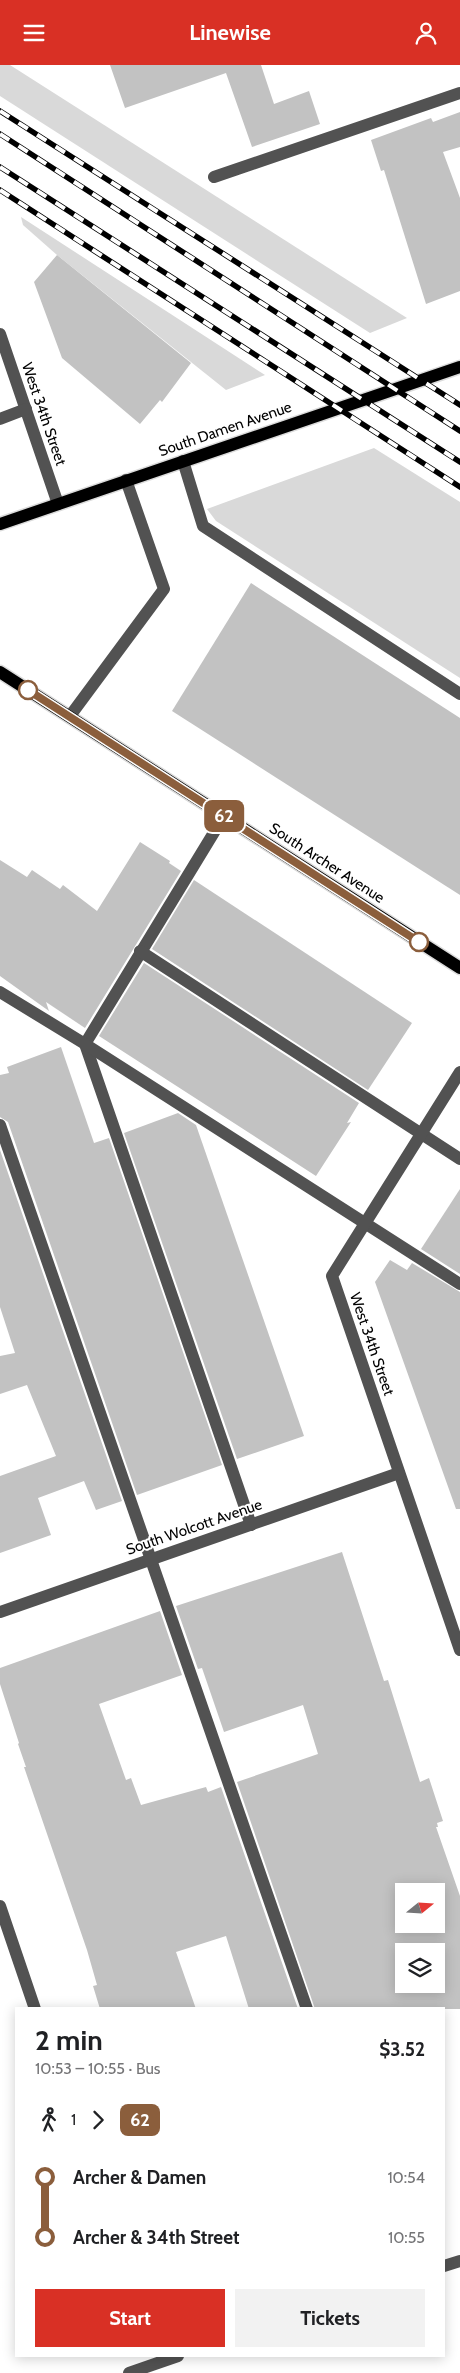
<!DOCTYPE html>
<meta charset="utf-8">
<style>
body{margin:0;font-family:Cabin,sans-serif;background:#f2f2f2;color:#202124;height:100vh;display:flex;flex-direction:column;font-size:19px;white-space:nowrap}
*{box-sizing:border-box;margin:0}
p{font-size:16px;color:#757577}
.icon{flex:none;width:28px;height:28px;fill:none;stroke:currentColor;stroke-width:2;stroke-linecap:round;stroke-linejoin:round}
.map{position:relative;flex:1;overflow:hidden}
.details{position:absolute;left:15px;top:1942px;width:430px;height:350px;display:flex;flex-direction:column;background:#fff;border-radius:0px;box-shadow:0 2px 12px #0003}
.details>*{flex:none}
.badge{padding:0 10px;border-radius:8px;font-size:18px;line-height:32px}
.needle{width:32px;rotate:72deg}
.fabs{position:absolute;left:395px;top:1818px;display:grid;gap:10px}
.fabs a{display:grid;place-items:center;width:50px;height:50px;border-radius:0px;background:#fff;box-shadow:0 2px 12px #0003;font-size:25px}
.map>.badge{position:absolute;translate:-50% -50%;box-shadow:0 0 0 2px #fff}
.legs{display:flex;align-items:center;gap:8px;height:55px;padding:0 20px;font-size:16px}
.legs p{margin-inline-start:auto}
.summary{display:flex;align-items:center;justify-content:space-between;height:85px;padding:0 20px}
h1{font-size:28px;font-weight:700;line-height:38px}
.primary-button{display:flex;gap:10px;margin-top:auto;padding:10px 20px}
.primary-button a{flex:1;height:58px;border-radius:0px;background:#d93025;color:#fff;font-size:20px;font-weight:700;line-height:58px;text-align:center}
.primary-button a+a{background:#f2f2f2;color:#202124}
ul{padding:0 20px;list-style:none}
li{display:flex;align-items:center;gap:18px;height:60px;font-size:19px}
li i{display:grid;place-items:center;width:8px;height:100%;margin:0 6px;background:currentColor}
li i::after{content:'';width:12px;height:12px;margin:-6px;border:4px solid;border-radius:50%;background:#fff}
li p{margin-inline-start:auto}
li:first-child i{background:linear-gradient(#0000 50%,currentColor 0)}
li:last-child i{background:linear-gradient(currentColor 50%,#0000 0)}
header{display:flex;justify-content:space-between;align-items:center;height:65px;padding:0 20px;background:#d93025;color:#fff;font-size:22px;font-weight:700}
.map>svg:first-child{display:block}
.green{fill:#d9d9d9}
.building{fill:#c2c2c2;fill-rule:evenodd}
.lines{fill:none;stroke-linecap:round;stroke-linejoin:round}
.major-casing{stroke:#dbdbdb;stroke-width:15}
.minor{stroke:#525252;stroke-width:12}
.major{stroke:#000;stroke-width:12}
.rail-casing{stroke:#000;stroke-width:5.5}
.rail{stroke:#fff;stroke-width:4;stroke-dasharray:11;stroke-linecap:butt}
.line-1-casing{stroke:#fff;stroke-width:11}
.line-1{stroke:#8b5e3c;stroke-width:8}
.stop-1-dot{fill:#fff;stroke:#8b5e3c;stroke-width:2.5}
.labels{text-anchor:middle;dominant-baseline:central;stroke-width:4;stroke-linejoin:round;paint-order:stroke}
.street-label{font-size:15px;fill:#000;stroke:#fff}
</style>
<header><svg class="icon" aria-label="menu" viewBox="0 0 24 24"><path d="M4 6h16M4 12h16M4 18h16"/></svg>Linewise<svg class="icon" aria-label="person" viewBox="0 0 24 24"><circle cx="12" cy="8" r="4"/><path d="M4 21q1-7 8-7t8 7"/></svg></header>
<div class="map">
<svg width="460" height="2308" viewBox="0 0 460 2308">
<rect width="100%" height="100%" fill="#fff"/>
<g class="green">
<path d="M0,0H10L407,253L370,268L0,31Z"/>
<path d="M21,152L265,310L226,325L57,190L23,160Z"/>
<path d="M374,383L460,437V613L216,456L207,444Z"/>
</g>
<g class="building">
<path d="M110,0H261L274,39L309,26L320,59L252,82L226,8L125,43Z"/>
<path d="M460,47V82L443,87L460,133V226L426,239L384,105L381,106L371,75L431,53L433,57Z"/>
<path d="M57,190L191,298L162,337L160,335L140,359L62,293L34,217Z"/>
<path d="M251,518L460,653V830L172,646Z"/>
<path d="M140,777L170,796L169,798L181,806L85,963L46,937L49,946L0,911V795L27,812L32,805L60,824L63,820L97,846Z"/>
<path d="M194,815L412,958L368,1025L152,884Z"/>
<path d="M144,898L359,1038L347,1058L351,1057L316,1111L99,971Z"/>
<path d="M61,982L94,1078L109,1073L222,1400L137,1430L8,1057L0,1052V1010L9,1008L7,1002Z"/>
<path d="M178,1048L196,1060L304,1371L237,1394L124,1068Z"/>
<path d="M0,1085L122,1436L96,1445L84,1416L38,1433L51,1470L0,1488V1411L56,1391L27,1320L0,1329V1291L15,1288L0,1242Z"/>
<path d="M460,1124V1209L421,1184Z"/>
<path d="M390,1195L407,1205L412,1198L460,1227V1444H456L375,1217Z"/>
<path d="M342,1487L384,1616L388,1615L420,1717L429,1713L443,1756L437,1758L438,1762H436L460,1831V1944H315L237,1717L318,1689L303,1640L224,1667L202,1603L198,1604L176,1541ZM404,1826H436V1859H404ZM404,1886H436V1919H404Z"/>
<path d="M160,1546L182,1610L99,1639L126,1715L131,1713L141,1740L206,1722L208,1727L221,1722L298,1944H249L226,1871L176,1887L196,1944H100L93,1921L97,1920L87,1885L24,1702H26L18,1679L19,1678L0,1619V1603Z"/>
</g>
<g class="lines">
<defs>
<g id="major">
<path d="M0,459L460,302"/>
<path d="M0,607L460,903"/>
</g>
</defs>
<use href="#major" class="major-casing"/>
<g class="minor">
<path d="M214,112L460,28"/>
<path d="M0,269L58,439"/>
<path d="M0,354L26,344"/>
<path d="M183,396L203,461L460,629"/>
<path d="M70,651L164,524L126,415"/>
<path d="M224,751L85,979L251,1460"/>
<path d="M140,886L460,1094"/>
<path d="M0,927L85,979L460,1219"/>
<path d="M460,1007L332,1211L460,1585"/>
<path d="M0,1060L307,1944"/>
<path d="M0,1547L399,1408"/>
<path d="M0,1841L35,1944"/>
<path d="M444,2201L460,2196"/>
<path d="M129,2308L178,2291"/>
</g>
<use href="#major" class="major"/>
<defs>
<g id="rail">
<path d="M0,46L460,340"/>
<path d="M0,69L460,366"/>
<path d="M0,102L460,397"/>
<path d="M0,125L460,422"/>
</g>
</defs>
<use href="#rail" class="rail-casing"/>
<use href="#rail" class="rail"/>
</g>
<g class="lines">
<defs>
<path id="line-1" d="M28,625L419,877"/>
</defs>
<use href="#line-1" class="line-1-casing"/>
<use href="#line-1" class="line-1"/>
</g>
<g class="stop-1-dot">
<circle cx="28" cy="625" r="9"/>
<circle cx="419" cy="877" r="9"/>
</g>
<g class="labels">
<g class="street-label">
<text transform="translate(44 349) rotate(71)">West 34th Street</text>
<text transform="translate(225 364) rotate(-19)">South Damen Avenue</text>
<text transform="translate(327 798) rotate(33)">South Archer Avenue</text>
<text transform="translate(372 1279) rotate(71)">West 34th Street</text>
<text transform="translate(194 1462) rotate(-19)">South Wolcott Avenue</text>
</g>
</g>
</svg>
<div class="fabs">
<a><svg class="needle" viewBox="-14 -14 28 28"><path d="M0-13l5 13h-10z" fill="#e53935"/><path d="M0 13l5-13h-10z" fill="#757577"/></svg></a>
<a><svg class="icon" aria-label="layers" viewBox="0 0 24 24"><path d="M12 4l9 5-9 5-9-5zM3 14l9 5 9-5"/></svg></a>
</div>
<b class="badge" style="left:224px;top:751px;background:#8b5e3c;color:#fff">62</b>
<section class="details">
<div class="summary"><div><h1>2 min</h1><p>10:53 – 10:55 · Bus</p></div><b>$3.52</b></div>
<div class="legs"><svg class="icon" aria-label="walk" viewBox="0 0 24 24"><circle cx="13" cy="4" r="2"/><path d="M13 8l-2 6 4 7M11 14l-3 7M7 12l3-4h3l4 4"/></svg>1<svg class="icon" aria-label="forward" viewBox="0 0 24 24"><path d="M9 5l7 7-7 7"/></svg><b class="badge" style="background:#8b5e3c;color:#fff">62</b></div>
<ul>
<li><i style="color:#8b5e3c"></i><b>Archer &amp; Damen</b><p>10:54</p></li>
<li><i style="color:#8b5e3c"></i><b>Archer &amp; 34th Street</b><p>10:55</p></li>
</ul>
<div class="primary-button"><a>Start</a><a>Tickets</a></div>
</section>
</div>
